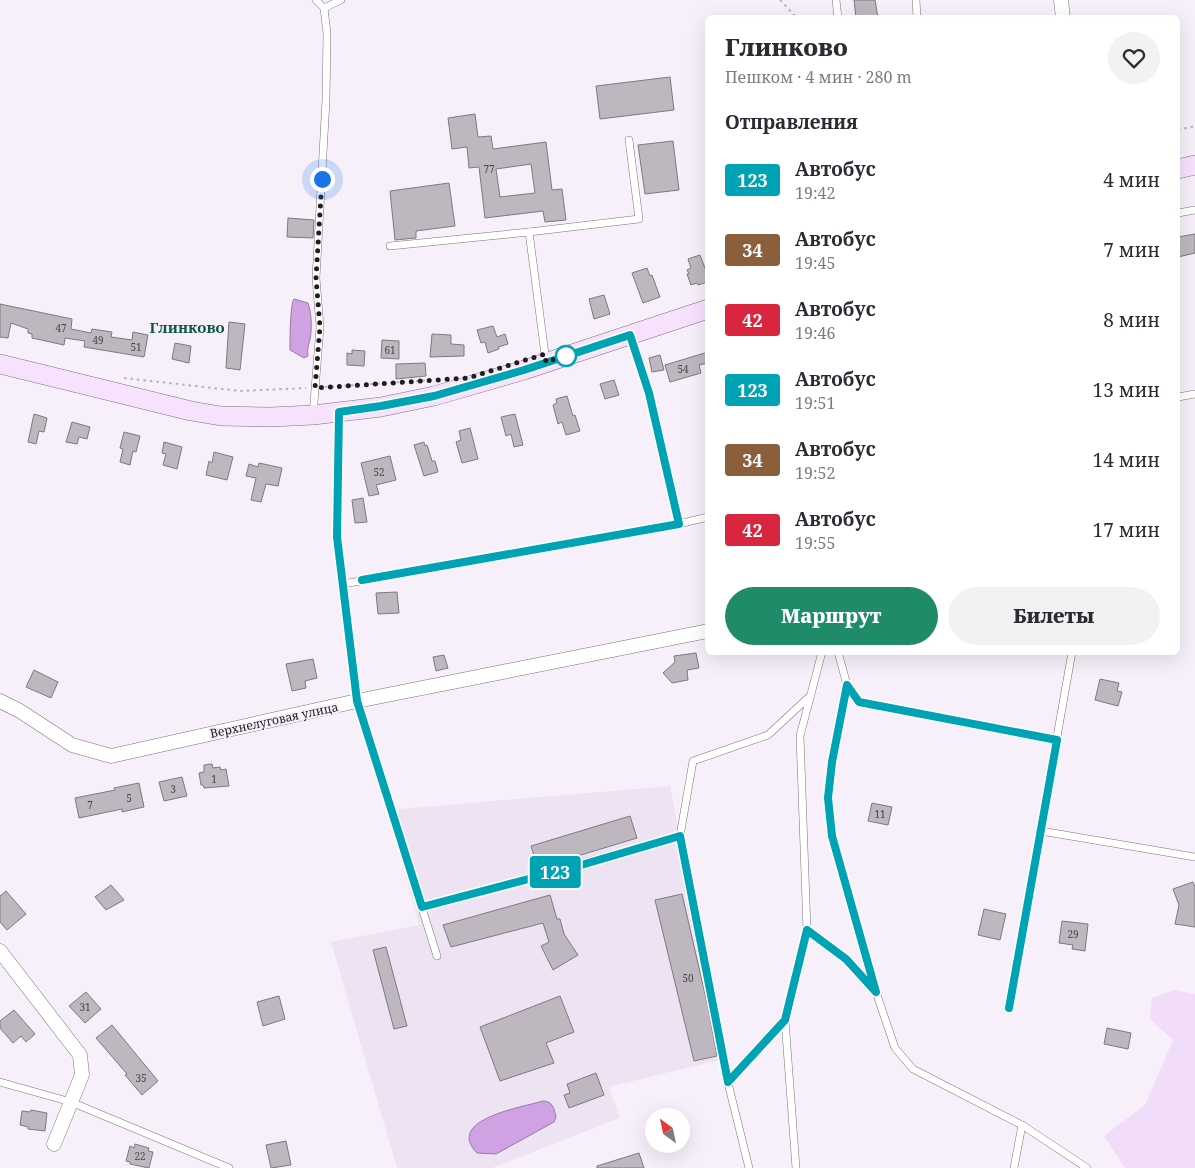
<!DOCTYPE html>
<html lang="ru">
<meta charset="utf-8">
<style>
body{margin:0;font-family:"Noto Serif",serif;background:#f2f2f3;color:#2b2b33;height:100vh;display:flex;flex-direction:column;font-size:19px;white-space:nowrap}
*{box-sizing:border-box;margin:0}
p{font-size:16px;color:#7c7c81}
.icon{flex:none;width:28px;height:28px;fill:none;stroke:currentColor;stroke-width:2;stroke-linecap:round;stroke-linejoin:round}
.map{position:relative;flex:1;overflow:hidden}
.drawer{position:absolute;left:705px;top:15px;width:475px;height:640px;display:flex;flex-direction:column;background:#fff;border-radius:8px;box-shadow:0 5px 20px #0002}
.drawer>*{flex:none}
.badge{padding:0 10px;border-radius:4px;font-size:18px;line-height:32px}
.needle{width:32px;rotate:327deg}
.buttons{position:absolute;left:645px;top:1108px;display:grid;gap:10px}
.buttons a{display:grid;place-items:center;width:45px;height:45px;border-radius:50%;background:#fff;box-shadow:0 5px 20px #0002;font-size:25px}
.you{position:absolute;width:25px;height:25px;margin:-12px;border:4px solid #fff;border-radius:50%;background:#1a73e8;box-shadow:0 0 0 8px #1a73e833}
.map>.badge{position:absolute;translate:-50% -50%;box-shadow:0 0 0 2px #fff}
h2{padding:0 20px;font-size:19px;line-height:45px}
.round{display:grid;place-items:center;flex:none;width:52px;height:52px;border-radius:26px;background:#f2f2f3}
.summary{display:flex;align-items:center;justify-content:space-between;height:85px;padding:0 20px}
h1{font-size:24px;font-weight:800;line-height:38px}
.button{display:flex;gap:10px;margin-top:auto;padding:10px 20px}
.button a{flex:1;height:58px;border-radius:30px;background:#1f8b69;color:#fff;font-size:20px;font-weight:800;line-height:58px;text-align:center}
.button a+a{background:#f2f2f3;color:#2b2b33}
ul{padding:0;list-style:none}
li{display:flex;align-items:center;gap:15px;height:70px;padding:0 20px}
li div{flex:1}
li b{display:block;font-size:19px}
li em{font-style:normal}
li .badge{min-width:55px;font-weight:700;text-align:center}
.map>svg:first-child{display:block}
.built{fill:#eee3f2}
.green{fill:#f1dcf9}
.water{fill:#d1a2e3;stroke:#9c7aa8}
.building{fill:#beb7c0;stroke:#7e7880;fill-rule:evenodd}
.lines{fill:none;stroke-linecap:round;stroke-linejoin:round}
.service-casing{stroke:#79737b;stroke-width:8}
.minor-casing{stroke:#79737b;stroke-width:15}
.secondary-casing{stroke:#79737b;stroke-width:20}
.path{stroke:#b5b0b8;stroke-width:2;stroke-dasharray:2.5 4;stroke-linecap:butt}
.service{stroke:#fff;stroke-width:7}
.minor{stroke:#fff;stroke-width:14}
.secondary{stroke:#f6e2fd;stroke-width:19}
.line-casing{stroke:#fff;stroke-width:11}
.line{stroke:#00a3b4;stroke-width:8}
.walk{stroke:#1f1d20;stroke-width:5;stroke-dasharray:0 9}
.stop-dot{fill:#fff;stroke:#00a3b4;stroke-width:2.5}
.labels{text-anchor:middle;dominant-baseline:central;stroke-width:4;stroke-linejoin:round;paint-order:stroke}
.number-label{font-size:10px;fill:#474448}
.street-label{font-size:12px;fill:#1f1d20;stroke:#f7f0fa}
.quarter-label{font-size:15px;font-weight:bold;fill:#0b5841;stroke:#f7f0fa}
</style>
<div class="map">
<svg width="1195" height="1168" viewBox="0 0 1195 1168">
<rect width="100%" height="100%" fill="#f7f0fa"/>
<path class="built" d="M670,786L723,1059L609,1087L620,1118L492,1168H397L331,942L419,925L388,810Z"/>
<path class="green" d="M1174,990L1195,994V1168H1125L1104,1136L1145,1105L1173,1040L1150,1019L1152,998Z"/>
<g class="water">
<path d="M294,299L308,303C312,315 312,328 310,340C308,346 307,350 308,356L304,358L290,350C290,340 290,304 294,299Z"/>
<path d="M543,1101C553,1101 554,1109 556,1117L554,1122L496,1154L477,1153C444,1119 524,1107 543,1101Z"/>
</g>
<g class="building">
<path d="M854,0H875L878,18H856Z"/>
<path d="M670,77L674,110L600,119L596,86Z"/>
<path d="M475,114L478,137L491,136L493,149L546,142L552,190L562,189L566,220L545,222L543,211L485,218L479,167L469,168L467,147L452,149L448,118ZM531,164L535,193L500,197L496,169Z"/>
<path d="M673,141L679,190L645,194L638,145Z"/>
<path d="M449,183L455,226L416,231V238L395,240L390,191Z"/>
<path d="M288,218L314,220L313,238L287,237Z"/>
<path d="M1195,234V253L1178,257V237Z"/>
<path d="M700,255L708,276V282L698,285L697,283L691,285L687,274H689L687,270L691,268L688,259Z"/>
<path d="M647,268L650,276L652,275L660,297L643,303L632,273Z"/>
<path d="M604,295L610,314L594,319L589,299Z"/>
<path d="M0,304L72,319L71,329L91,333L92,329L112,332L111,337L132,340L133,332L148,335L144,357L84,347L85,341L65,338L64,345L32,338V334L28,333V329L11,323L8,338L0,337Z"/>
<path d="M229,322L245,324L240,370L226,368Z"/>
<path d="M493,326L497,337L505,334L508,344L498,347L499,349L488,353L485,342L481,343L477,330Z"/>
<path d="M432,334L451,335V344L464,345V356L430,357Z"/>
<path d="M382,340L399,341V359L381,358Z"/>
<path d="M175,343L191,346L189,363L172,359Z"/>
<path d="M352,350L365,351L364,366L347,365V353L352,354Z"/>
<path d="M708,352V363L699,365L701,373L670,382L665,365Z"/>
<path d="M660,355L664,370L652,372L649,358Z"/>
<path d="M425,363L426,376L396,379V364Z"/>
<path d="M614,380L619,395L605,399L600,384Z"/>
<path d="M567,396L573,416L575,415L580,431L566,435L562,422L558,424L553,405L557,403L556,399Z"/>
<path d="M34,414L47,418L44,432L39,431L36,444L28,442Z"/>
<path d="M515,414L523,445L514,447L511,434L506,436L501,417Z"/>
<path d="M72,422L90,427L87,439L79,437L77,444L66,442Z"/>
<path d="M470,428L478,459L462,463L456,442L461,440L459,431Z"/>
<path d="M124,432L140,436L136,452L133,451L130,465L120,462L123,449L120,448Z"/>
<path d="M164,442L182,447L177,469L163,465L166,454L162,453Z"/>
<path d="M424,442L425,446L427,445L432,461H435L438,472L424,476L414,445Z"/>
<path d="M214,452L233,457L227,480L206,475L209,461L212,463Z"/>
<path d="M390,456L396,480L376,485L379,494L369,496L361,463Z"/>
<path d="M259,463L282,468L278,486L266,484L261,502L251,500L256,478L246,476L249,464L258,467Z"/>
<path d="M363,498L367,522L355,523L352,500Z"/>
<path d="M397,592L399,613L378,614L376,593Z"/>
<path d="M696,653L699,668L687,670L688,680L672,683L663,673L675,662L674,656Z"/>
<path d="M444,655L448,668L436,671L433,657Z"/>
<path d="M313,659L317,678L305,681L306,688L292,691L286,664Z"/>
<path d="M34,670L58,682L51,698L26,687Z"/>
<path d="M1100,679L1119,683L1117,691L1122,692L1118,706L1095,700Z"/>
<path d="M212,764L213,768L220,767L221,770L226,769L229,786L204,788L203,785H201L199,773L204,772V765Z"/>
<path d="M182,777L187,796L164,801L159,782Z"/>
<path d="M139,783L144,807L122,812V809L79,818L75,798L115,790L114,788Z"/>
<path d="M872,803L892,807L888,825L868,821Z"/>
<path d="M630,816L637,838L538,868L531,846Z"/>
<path d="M1193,882L1195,887V927L1175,924L1179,905L1173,889Z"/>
<path d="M111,885L124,900L106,910L95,897Z"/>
<path d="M6,891L26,914L7,930L0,922V896Z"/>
<path d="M682,894L708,1007L717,1056L694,1061L655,900Z"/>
<path d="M550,895L557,919H560L564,934L578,955L553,970L541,946L549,942L543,923L451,947L443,925Z"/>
<path d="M984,909L1006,914L1000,940L978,935Z"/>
<path d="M1062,921L1088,924L1085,951L1072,949L1073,945L1059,943Z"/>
<path d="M386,947L407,1026L394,1029L373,950Z"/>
<path d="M86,992L101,1009L85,1023L69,1006Z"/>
<path d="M279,996L285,1019L263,1026L257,1002Z"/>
<path d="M560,996L574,1032L546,1043L554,1063L500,1081L480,1027Z"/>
<path d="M14,1010L35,1034L26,1042L21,1036L13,1043L0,1028V1021Z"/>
<path d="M112,1025L158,1081L142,1095L125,1075L127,1074L96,1038Z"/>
<path d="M1107,1028L1131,1033L1128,1049L1104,1044Z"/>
<path d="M596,1073L604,1095L569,1108L564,1095L570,1093L567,1084Z"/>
<path d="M31,1110L47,1113L45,1131L28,1129V1127L20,1125L22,1111L30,1112Z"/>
<path d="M286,1141L291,1165L271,1168L266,1145Z"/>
<path d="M135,1144L149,1148L148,1151L153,1152L149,1168L130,1164V1162L126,1161L130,1146L134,1148Z"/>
<path d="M639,1153L644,1168H597V1166Z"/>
</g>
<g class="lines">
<defs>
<g id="service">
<path d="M836,0L838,18"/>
<path d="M916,0L917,18"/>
<path d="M324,8L341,0"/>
<path d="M1178,213L1195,210"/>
<path d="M390,246L529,232"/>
<path d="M630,336L649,393L679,524"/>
<path d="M546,362L529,232L639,219L629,140"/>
<path d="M1178,397L1195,394"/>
<path d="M339,412L337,537L357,701L437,956"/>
<path d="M313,415L320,327L316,278L326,100L327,33L324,8L316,0"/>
<path d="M343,584L670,526L708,517"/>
<path d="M838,652L847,685L859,702L1057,740"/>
<path d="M847,685L832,762L828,798L832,836L876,989"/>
<path d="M1041,831L1195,857"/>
<path d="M680,836L693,761L768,735L809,697"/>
<path d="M422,907L680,836L728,1083L749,1168"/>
<path d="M807,930L846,959L876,992L895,1048L913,1069L1022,1125L1087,1168"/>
<path d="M1009,1008L1072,652"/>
<path d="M785,1020L796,1168"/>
<path d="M0,1082L71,1102L229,1168"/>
<path d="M728,1083L785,1020L807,930L800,736L822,652"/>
<path d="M1014,1168L1022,1125"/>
</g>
<g id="minor">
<path d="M1061,0L1063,18"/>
<path d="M0,701L20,711L72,745L111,756L357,701L708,631"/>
<path d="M0,951L80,1055L82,1075L54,1144"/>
</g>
<g id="secondary">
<path d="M1178,169L1195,165"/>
<path d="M0,364L191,411L221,416L271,417L313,415L381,407L434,396L524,370L708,309"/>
</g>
</defs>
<use href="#service" class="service-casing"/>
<use href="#minor" class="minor-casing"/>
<use href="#secondary" class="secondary-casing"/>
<g class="path">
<path d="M780,0L797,18"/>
<path d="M1178,130L1195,126"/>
<path d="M124,378L240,391L306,388"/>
<path d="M325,387L433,380"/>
</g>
<use href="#service" class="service"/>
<use href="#minor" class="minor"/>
<use href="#secondary" class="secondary"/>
</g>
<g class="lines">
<defs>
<path id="line" d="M362,580L679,524L649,393L630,335L524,370L434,396L381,406L339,412L337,537L357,701L422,907L571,868L680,836L728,1082L785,1020L807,930L846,959L876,992L832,836L828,798L832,762L847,685L859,702L1057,740L1009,1008"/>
</defs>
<use href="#line" class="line-casing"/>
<use href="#line" class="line"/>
<path class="walk" d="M322,179L316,278L320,327L315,388L468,378L545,354L546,362L566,356"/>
</g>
<circle class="stop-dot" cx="566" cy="356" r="10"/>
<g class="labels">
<g class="number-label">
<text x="489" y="169">77</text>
<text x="61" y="328">47</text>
<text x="98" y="340">49</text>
<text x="136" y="347">51</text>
<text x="390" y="350">61</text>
<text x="683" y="369">54</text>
<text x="379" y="472">52</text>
<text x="214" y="779">1</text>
<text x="173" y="789">3</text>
<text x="129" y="798">5</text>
<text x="90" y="805">7</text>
<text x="880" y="814">11</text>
<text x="1073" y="934">29</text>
<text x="688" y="978">50</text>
<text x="85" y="1007">31</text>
<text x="141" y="1078">35</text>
<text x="140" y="1156">22</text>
</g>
<g class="street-label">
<text transform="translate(274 720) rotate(-12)">Верхнелуговая улица</text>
</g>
<g class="quarter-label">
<text x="187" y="327">Глинково</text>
</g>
</g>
</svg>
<div class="buttons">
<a><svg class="needle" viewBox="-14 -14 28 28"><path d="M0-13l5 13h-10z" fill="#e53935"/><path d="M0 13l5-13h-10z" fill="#7c7c81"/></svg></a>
</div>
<div class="you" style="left:322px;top:179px"></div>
<b class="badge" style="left:555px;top:872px;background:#00a3b4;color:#fff">123</b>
<section class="drawer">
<div class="summary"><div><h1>Глинково</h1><p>Пешком · 4 мин · 280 m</p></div><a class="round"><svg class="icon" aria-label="heart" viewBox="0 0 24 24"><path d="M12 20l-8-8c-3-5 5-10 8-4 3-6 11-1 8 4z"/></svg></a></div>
<h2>Отправления</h2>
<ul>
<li><span class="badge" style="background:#00a3b4;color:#fff">123</span><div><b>Автобус</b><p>19:42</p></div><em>4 мин</em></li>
<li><span class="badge" style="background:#8b5e3c;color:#fff">34</span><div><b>Автобус</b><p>19:45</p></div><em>7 мин</em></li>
<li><span class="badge" style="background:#d7263d;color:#fff">42</span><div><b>Автобус</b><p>19:46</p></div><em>8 мин</em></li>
<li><span class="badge" style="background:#00a3b4;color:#fff">123</span><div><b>Автобус</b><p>19:51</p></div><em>13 мин</em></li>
<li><span class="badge" style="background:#8b5e3c;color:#fff">34</span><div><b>Автобус</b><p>19:52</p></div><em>14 мин</em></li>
<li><span class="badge" style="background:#d7263d;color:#fff">42</span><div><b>Автобус</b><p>19:55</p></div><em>17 мин</em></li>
</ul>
<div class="button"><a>Маршрут</a><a>Билеты</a></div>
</section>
</div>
